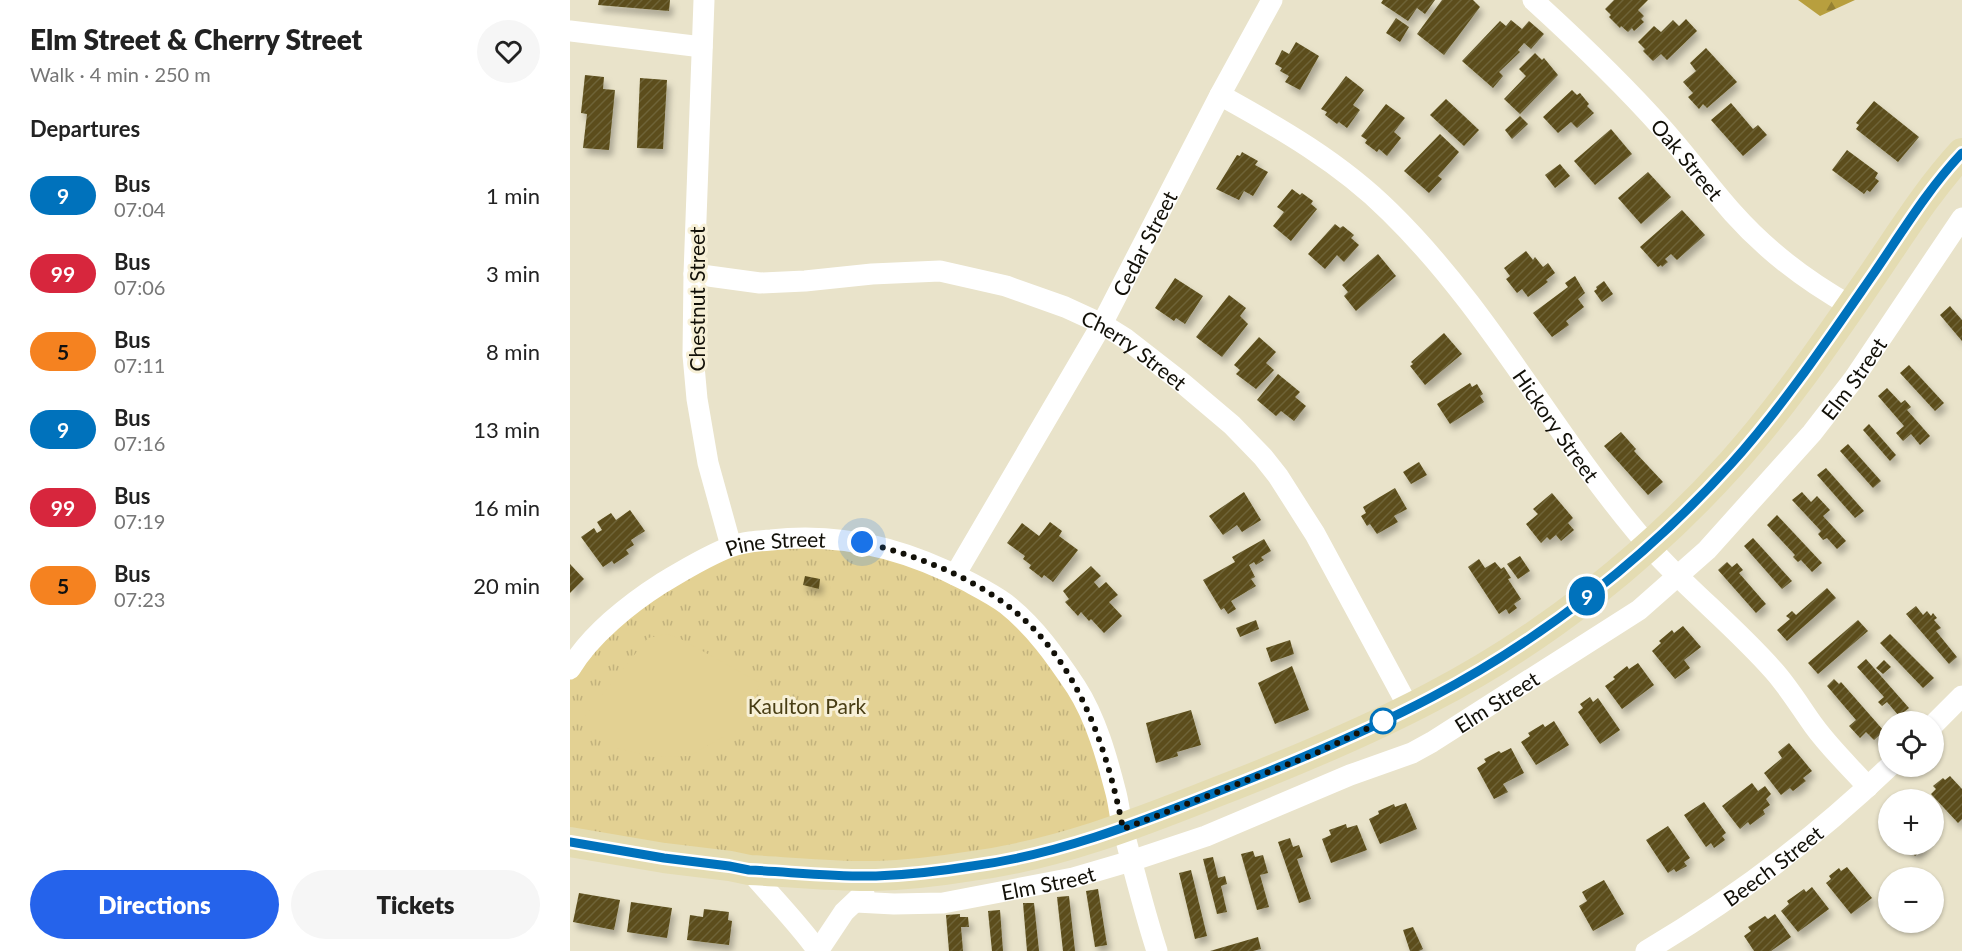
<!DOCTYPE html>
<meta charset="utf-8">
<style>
body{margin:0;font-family:Lato,sans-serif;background:#f6f6f6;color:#222;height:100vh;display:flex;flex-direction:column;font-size:22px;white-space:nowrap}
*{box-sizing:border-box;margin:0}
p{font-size:20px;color:#767676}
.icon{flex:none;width:33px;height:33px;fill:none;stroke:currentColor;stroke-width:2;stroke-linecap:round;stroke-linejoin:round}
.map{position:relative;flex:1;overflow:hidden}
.panel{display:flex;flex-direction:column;background:#fff;width:570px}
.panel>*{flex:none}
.badge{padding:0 12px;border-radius:20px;font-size:21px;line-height:39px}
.fabs{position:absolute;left:1308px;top:711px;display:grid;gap:12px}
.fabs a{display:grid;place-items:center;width:66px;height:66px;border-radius:50%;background:#fff;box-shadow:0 2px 4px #0004;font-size:30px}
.you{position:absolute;width:30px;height:30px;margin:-15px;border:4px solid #fff;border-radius:50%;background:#1a73e8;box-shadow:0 0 0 9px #1a73e833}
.map>.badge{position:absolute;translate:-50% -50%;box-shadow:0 0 0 3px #fff}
h2{padding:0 30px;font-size:22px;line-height:54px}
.round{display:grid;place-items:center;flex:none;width:63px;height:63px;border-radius:32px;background:#f6f6f6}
.headline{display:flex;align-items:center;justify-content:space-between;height:102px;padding:0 30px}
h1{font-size:28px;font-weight:800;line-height:45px}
.button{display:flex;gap:12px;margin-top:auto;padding:12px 30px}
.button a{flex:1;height:69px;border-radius:36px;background:#2563eb;color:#fff;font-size:24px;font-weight:800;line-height:69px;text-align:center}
.button a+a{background:#f6f6f6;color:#222}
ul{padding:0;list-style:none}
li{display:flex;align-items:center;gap:18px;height:78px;padding:0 30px}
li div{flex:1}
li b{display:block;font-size:22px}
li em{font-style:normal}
li .badge{min-width:66px;font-weight:700;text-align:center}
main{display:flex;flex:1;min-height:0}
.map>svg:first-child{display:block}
.grass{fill:url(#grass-tufts)}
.forest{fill:url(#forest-firs)}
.garden{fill:#e3d193}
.building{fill:url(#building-hatch);filter:url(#shadow)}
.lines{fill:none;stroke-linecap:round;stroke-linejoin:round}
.street{stroke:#fff;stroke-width:21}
.secondary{stroke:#e4dcb2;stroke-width:30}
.line-casing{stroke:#fff;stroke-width:14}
.line{stroke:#0072bc;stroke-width:9}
.walk{stroke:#121008;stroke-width:6;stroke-dasharray:0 10.8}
.stop-dot{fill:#fff;stroke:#0072bc;stroke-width:3}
.labels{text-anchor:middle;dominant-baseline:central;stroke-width:6;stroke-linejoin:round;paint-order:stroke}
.street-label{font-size:21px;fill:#121008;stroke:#f7f0d7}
.park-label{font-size:21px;fill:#493e15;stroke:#f7f0d7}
</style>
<main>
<section class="panel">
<div class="headline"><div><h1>Elm Street &amp; Cherry Street</h1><p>Walk · 4 min · 250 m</p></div><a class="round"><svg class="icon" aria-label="heart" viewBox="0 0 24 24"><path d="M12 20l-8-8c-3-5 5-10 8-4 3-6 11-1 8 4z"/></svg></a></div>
<h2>Departures</h2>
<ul>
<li><span class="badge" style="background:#0072bc;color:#fff">9</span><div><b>Bus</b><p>07:04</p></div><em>1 min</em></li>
<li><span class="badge" style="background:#d7263d;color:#fff">99</span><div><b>Bus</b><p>07:06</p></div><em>3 min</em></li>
<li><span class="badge" style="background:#f58220;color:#111">5</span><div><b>Bus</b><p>07:11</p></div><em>8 min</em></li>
<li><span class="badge" style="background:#0072bc;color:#fff">9</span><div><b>Bus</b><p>07:16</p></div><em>13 min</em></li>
<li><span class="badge" style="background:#d7263d;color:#fff">99</span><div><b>Bus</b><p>07:19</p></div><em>16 min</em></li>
<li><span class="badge" style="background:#f58220;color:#111">5</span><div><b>Bus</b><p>07:23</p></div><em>20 min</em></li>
</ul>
<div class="button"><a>Directions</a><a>Tickets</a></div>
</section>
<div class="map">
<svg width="1392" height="951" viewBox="0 0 1392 951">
<defs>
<pattern id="grass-tufts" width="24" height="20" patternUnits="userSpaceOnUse" patternTransform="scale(1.5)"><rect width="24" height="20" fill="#e3d193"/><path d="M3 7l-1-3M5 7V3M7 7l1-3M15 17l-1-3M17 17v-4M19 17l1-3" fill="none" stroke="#c2b27d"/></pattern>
<pattern id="forest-firs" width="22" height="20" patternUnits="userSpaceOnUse" patternTransform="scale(1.5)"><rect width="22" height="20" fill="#b89f3e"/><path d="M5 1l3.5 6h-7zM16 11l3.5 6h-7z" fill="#948032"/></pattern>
<pattern id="building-hatch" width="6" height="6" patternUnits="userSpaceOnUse" patternTransform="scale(1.5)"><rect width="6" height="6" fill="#5b4e1a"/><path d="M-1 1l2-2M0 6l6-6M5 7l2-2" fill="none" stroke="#6e6339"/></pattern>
<filter id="shadow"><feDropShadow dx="3.5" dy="6" stdDeviation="3" flood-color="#0004"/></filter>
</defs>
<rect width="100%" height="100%" fill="#e9e3ca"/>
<path class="grass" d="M269,538L417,592L507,689L553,829L309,876L0,842V669L32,631L161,546Z"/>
<path class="forest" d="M1228,0H1285L1250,16Z"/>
<path class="garden" d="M96,634L109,638L190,683L180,710L155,736L119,756L81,757L47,748L11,721L78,638Z"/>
<g class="building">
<path d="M29,0H100L99,11L28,5Z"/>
<path d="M813,0H865L855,14L847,8L838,21L811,3Z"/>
<path d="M872,0H903L910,7L874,55L847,34Z"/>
<path d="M1044,0H1078L1068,10L1074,16L1071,19L1074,22L1064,31L1062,28L1058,32L1051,26L1050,28L1039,17L1041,15L1035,9Z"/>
<path d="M826,18L839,27L830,42L816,33Z"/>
<path d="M1116,19L1127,31L1097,60L1091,54L1083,61L1073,51L1075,49L1068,42L1084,26L1091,32L1103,20L1109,26Z"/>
<path d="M941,20L952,29L959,21L974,34L961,49L954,43L948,50L950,52L929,72L933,76L923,88L892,61L930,21L936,26Z"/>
<path d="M726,42L749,56L730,90L715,82L719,76L710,71L712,68L705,64L712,50L719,54Z"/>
<path d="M1136,48L1167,82L1137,108L1133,104L1129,109L1118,97L1123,93L1113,82L1126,71L1120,63Z"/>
<path d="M965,53L972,60L974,58L988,75L950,114L934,99L956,76L949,69Z"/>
<path d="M15,75L34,77L33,89L45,90L39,150L13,148L17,114L11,113Z"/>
<path d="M776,76L794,90L783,105L790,110L777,128L769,122L767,124L755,115L757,112L751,109Z"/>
<path d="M70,78L97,80L93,149L67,148Z"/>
<path d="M1002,90L1007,95L1010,93L1019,104L1017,106L1024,113L1007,128L1001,122L988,133L973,117Z"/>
<path d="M876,99L909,130L894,146L860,115Z"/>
<path d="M1304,101L1349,137L1328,162L1286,129L1289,125L1286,123Z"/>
<path d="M1161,103L1183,129L1188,125L1197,135L1173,156L1141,120Z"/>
<path d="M816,104L835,118L824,132L831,138L817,156L809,149L807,152L795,143L797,140L791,136Z"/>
<path d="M950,116L958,124L942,139L935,130Z"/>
<path d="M1041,129L1062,154L1025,185L1004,161Z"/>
<path d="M870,134L889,152L868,176L872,179L859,193L834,171Z"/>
<path d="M1277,150L1308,173L1305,178L1309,181L1300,192L1297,190L1294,194L1262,170Z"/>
<path d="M672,152L688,161L685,165L698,172L683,196L674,191L669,200L646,189L667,155L670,156Z"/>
<path d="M990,164L1000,176L985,188L975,175Z"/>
<path d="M1078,172L1101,197L1071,224L1048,198Z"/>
<path d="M722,189L730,195L732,193L743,201L741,204L747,209L721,241L703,226L714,212L707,207Z"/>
<path d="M1112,210L1135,235L1107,260L1101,254L1095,259L1098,262L1092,267L1091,265L1088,267L1070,247Z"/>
<path d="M765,224L770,228L773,226L784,235L781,238L789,245L774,262L767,255L755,269L738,254Z"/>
<path d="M956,251L963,260L965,257L973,267L978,263L985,273L976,280L978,282L958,297L952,289L947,293L936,279L940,276L934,268Z"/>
<path d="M808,254L826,276L786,311L774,296L778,292L772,285Z"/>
<path d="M1005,276L1015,293L1008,299L1014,307L996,321L999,325L982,337L963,313L998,287L995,283Z"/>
<path d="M605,278L633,296L615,324L606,318L604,321L585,308Z"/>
<path d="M1034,281L1043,294L1032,302L1024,291L1027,289L1026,287Z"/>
<path d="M659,295L676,308L670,316L678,324L652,357L626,337Z"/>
<path d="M1380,306L1392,320V341L1370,315Z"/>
<path d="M874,333L892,354L855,385L840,366L843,364L841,362Z"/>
<path d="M689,337L706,352L696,363L704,370L686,389L666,374L670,370L664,365Z"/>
<path d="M1339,365L1374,403L1365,411L1330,373Z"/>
<path d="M708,374L730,392L725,397L736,406L724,421L711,411L706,416L687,400Z"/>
<path d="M900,383L902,387L907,384L913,394L910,396L914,402L880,424L867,404Z"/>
<path d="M1317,388L1331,403L1335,400L1341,407L1337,410L1360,436L1350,445L1341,434L1333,441L1326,433L1334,426L1308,396Z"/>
<path d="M1299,424L1326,455L1320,461L1293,430Z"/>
<path d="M1051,432L1066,449L1064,451L1093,482L1078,495L1034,446Z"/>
<path d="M1278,444L1311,481L1303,488L1270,451Z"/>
<path d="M849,462L857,475L841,484L833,472Z"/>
<path d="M1256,468L1294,511L1285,518L1247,475Z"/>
<path d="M825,488L837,509L824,516L828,522L807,534L800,524L797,526L791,516L796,513L793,507Z"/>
<path d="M674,492L691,520L672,532L667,525L653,535L639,516Z"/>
<path d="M1232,492L1241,502L1247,496L1260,510L1253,516L1276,541L1267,549L1257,538L1253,540L1248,534L1251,531L1222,500Z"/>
<path d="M982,493L1003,518L998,523L1004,530L991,541L986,535L980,540L977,537L971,543L956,524L968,514L963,509Z"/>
<path d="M60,510L75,531L61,540L64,545L56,550L59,554L44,564L42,561L33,567L11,537L24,528L27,533L32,530L27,522L41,513L46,520Z"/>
<path d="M1207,515L1252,563L1242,572L1231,560L1228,562L1223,557L1225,555L1197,525Z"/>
<path d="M480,522L492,531L489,536L508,550L483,582L474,575L472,578L459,568L461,565L453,559L455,556L437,543L452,523L469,536Z"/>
<path d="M1183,538L1222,581L1212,589L1174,546Z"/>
<path d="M694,539L701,551L691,557L694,560L686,565L684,562L679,565L685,577L681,579L686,586L661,601L666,609L658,614L654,608L651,610L633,580L665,562L662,557Z"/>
<path d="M950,556L960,571L948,579L937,564Z"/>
<path d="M909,559L915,568L925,562L931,569L934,567L941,578L938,579L951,599L944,604L947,608L939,614L936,609L929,614L898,567Z"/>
<path d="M1157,562L1162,567L1167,563L1173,570L1169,573L1196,604L1186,613L1148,570Z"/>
<path d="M0,564L14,579L0,593Z"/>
<path d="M521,566L531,576L524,582L529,588L536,582L548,595L539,602L552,616L534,633L521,619L519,621L511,612L508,616L495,602L499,599L493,591Z"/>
<path d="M235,576L250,579L249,589L233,585Z"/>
<path d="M1257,588L1266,598L1217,641L1207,630L1220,619L1216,616L1222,611L1226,615Z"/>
<path d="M1346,606L1353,615L1357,611L1361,616L1363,613L1367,618L1364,620L1371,628L1366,631L1387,657L1379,664L1336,614Z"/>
<path d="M686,620L689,629L670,637L666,628Z"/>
<path d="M1288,620L1298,631L1248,674L1238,663Z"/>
<path d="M1113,626L1131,647L1114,660L1120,668L1105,679L1082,651L1091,643L1089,641L1102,630L1104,633Z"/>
<path d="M1320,634L1364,678L1353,688L1310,643Z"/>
<path d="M720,640L724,654L701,662L696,648Z"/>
<path d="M1296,659L1339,708L1329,716L1317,702L1312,706L1308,702L1314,697L1287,667Z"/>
<path d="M1314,660L1321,667L1313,674L1306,668Z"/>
<path d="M1068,663L1084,685L1052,709L1035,686L1045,679L1043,677L1057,666L1059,669Z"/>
<path d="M722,666L739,710L705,724L688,683Z"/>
<path d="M1264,679L1269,684L1271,682L1314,731L1304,740L1296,732L1290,738L1279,726L1286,720L1257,686Z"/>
<path d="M1020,697L1023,702L1028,698L1050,730L1030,744L1008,712L1013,708L1010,704Z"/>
<path d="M621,710L631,745L607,752L608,756L586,763L576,723Z"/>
<path d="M984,721L999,745L966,765L951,742L960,736L958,733L973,724L975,727Z"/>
<path d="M1219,743L1242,771L1233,778L1236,781L1223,791L1220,788L1211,795L1194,773L1212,758L1208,752Z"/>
<path d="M941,748L954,773L933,784L938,792L924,799L907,768L916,762L914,759L929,751L931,753Z"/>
<path d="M1380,776L1392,789V819L1388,823L1361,794L1366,789L1363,786L1373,778L1375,780Z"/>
<path d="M1182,783L1188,791L1195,786L1201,794L1196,799L1200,805L1193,810L1195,814L1180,825L1178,822L1170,829L1152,806Z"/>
<path d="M1134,802L1156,833L1152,836L1155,840L1144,848L1141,843L1136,847L1114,815Z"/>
<path d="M836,803L847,829L810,844L799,819L809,814L808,811L824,804L825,807Z"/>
<path d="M776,824L777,828L787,825L797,850L761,863L752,839L761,835L759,830Z"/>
<path d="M1098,826L1120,858L1114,862L1117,866L1106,872L1104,869L1098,873L1076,840Z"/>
<path d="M720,838L723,847L729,845L733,857L727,859L741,899L729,903L708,842Z"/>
<path d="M1335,844H1359L1345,856Z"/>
<path d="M683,851L685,857L693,855L698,873L690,875L699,907L687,910L671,854Z"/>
<path d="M643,857L648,878L655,876L657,884L651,886L657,912L647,914L633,859Z"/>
<path d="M1277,867L1302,898L1281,914L1256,883L1261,879L1259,876L1269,868L1271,871Z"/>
<path d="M621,870L637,936L625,939L609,873Z"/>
<path d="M1034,880L1054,914L1023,931L1009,906L1017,901L1012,892Z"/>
<path d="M1242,887L1259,909L1228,932L1211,911L1219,904L1217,901L1234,889L1236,892Z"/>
<path d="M528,889L537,945L525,947L516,891Z"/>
<path d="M9,893L50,900L44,930L3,922Z"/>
<path d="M499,896L505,951H493L487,897Z"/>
<path d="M61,902L102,908L97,938L57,932Z"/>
<path d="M453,903H464L469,951H457Z"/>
<path d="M134,909L159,912L158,920L162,921L159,945L117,940L120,915L133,917Z"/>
<path d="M430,910L433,951H422L418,911Z"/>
<path d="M390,914V917H398L399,927H391L393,951H379L376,915Z"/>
<path d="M1205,914L1221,937L1201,951H1184L1174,936L1181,931L1178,927L1195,916L1198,919Z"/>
<path d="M843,927L853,949L849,951H840L833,930Z"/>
<path d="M688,937L691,949L683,951H640Z"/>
</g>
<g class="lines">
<g class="street">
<path d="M134,0L124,274L123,355L127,399L138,463L161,546"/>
<path id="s1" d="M963,0C1008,41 1053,84 1093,129C1117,156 1139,186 1163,213C1196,250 1238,282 1281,306"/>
<path d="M0,31L132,47"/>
<path id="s2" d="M650,95C710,128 771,163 820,212C917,307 980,428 1066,531C1108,582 1161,622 1204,671C1219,688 1231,708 1244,726C1260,748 1280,767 1298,787"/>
<path id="s3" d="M124,274L190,283L235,281L302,274L370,271L436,286L495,307L532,324L556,339L610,381L662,425L693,457L708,476L745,534L839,708"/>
<path id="s4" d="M385,575L532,324L650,95L702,0"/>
<path id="s5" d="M0,669C20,635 59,604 92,583C114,570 136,556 160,547C173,542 187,541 201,540C270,532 336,549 397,581C410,588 424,595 436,604C465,627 486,657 506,687C526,718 537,758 546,793C549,805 550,817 553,829C564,870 574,911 587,951"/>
<path d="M1364,724L1392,696"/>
<path d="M179,870C202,897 227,922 248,951"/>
<path id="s6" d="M286,902L324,904L373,903L503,878L561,861L636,836L780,775L842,753L862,742L1069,610L1137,550L1242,433L1283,380L1392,218"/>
<path d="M248,951L274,912L294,893"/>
<path id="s7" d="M1076,951C1164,899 1246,837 1320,766"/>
</g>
<path class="secondary" d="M0,842L94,858L160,866L179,870C221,872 264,877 306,876C338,875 371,871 402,866C486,855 566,824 644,793C719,764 792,734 862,697C974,639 1077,557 1161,464C1214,405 1259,338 1304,273C1332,232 1358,190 1392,153"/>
</g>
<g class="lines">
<defs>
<path id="line" d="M0,842L94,858L159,866L179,870C221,872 264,877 306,876C338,875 371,871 402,866C486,855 566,824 644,793C719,764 792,734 862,697C974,638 1077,557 1161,464C1214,405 1259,338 1304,273C1332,232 1358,189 1392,153"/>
</defs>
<use href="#line" class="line-casing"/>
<use href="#line" class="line"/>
<path class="walk" d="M292,542C341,554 393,573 434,603C506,655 537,746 553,829L744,754L813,721"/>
</g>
<circle class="stop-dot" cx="813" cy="721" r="12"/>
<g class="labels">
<g class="street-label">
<text stroke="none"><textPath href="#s1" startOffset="222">Oak Street</textPath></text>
<text stroke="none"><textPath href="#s4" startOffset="382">Cedar Street</textPath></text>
<text transform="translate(126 299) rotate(-90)">Chestnut Street</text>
<text stroke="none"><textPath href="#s3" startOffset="459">Cherry Street</textPath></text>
<text stroke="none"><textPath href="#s6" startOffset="1166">Elm Street</textPath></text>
<text stroke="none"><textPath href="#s2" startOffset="478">Hickory Street</textPath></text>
<text stroke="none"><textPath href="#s5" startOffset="250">Pine Street</textPath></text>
<text stroke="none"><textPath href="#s6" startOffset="680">Elm Street</textPath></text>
<text stroke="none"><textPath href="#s7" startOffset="153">Beech Street</textPath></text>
<text stroke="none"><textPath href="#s6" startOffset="194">Elm Street</textPath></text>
</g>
<g class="park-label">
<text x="237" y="705">Kaulton Park</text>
</g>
</g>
</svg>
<div class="fabs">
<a><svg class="icon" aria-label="locate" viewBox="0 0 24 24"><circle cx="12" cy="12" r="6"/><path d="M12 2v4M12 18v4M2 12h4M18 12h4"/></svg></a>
<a>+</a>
<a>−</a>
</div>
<div class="you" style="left:292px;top:542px"></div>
<b class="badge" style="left:1017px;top:596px;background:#0072bc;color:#fff">9</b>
</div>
</main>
